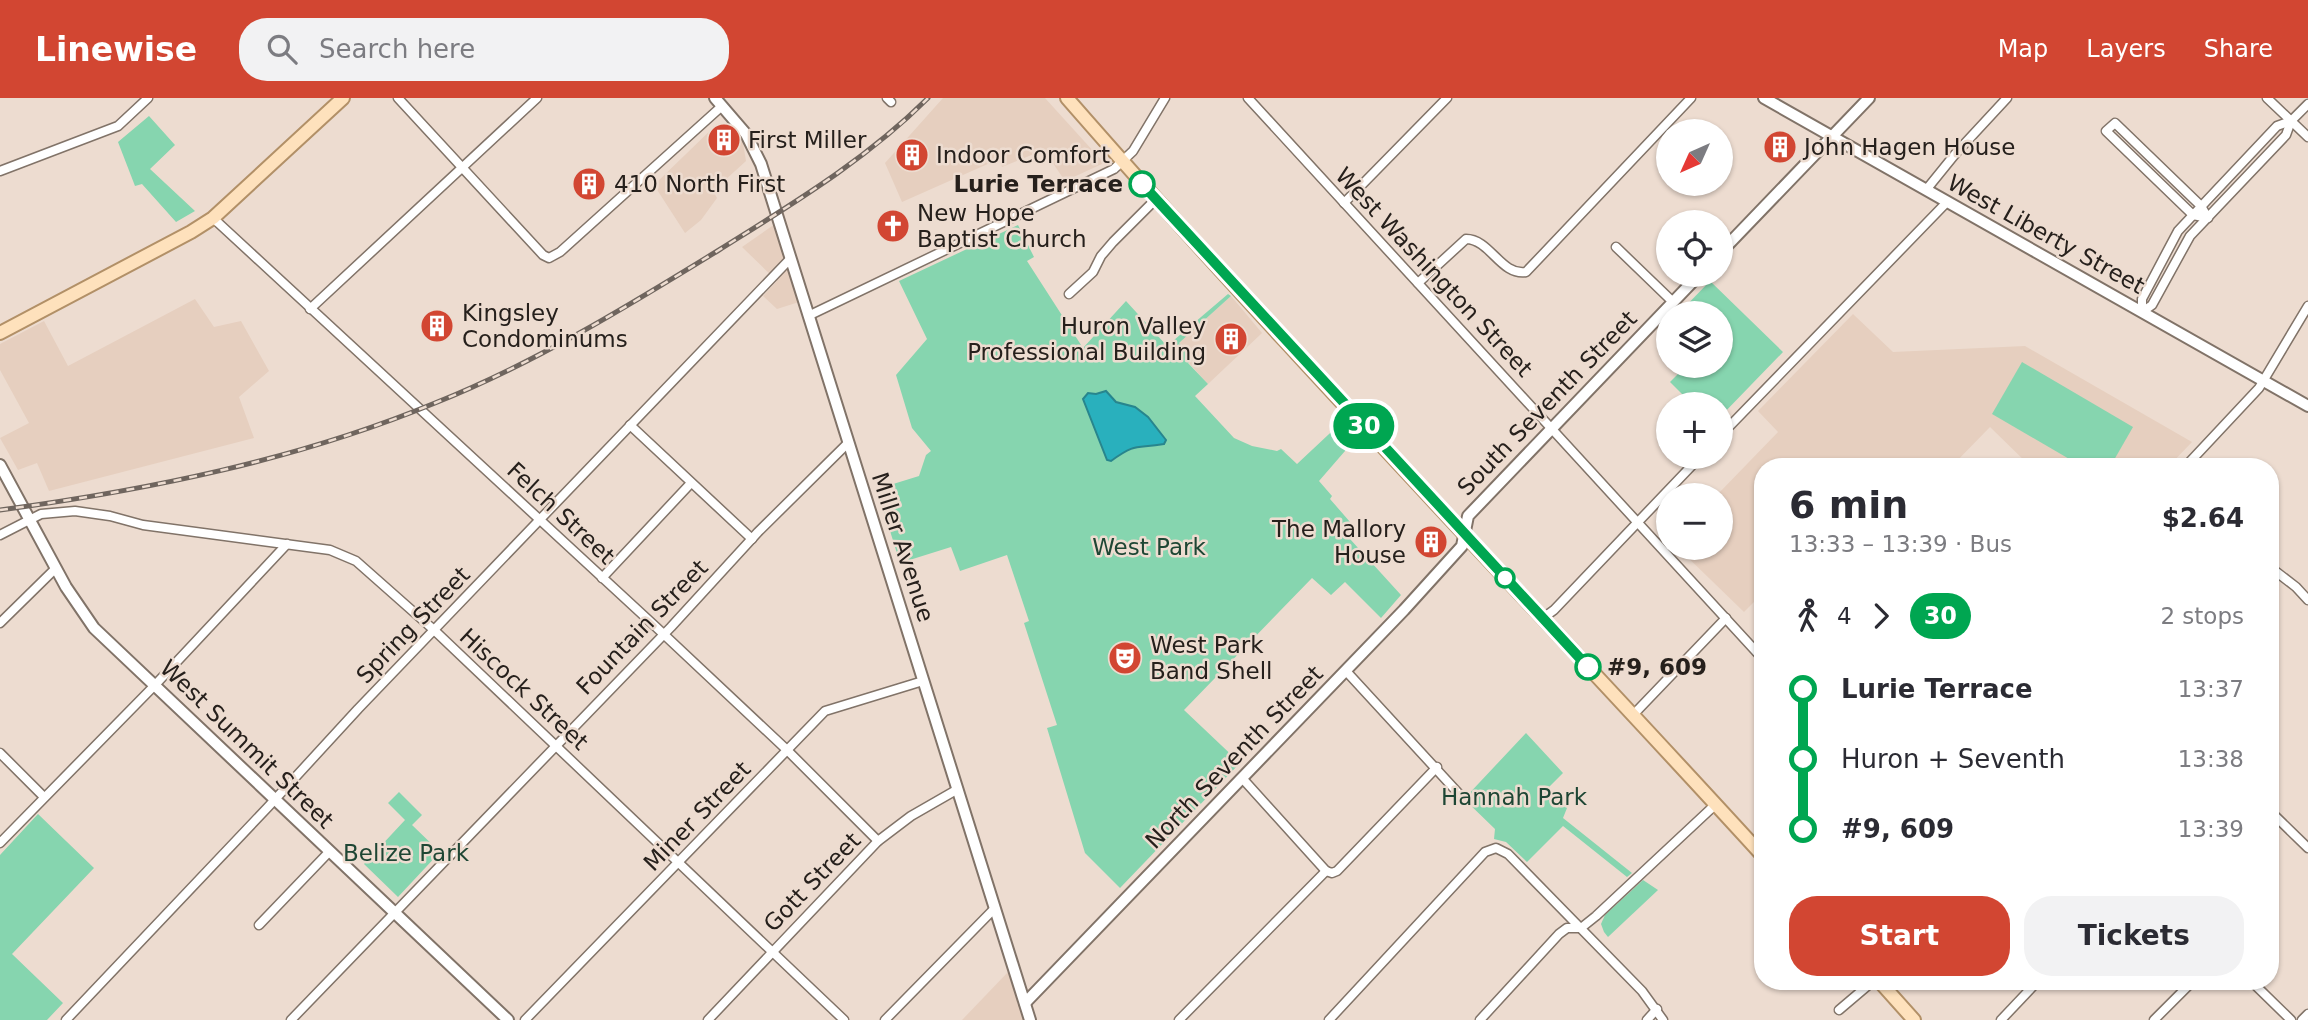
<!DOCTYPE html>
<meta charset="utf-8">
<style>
body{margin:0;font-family:"DejaVu Sans",sans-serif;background:#f2f2f3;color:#2b2b33;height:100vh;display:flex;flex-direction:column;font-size:26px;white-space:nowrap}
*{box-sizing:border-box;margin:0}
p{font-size:23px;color:#7c7c81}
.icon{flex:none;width:38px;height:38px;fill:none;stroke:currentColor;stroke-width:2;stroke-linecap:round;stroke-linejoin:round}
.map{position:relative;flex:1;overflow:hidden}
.sheet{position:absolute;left:1754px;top:360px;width:525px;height:532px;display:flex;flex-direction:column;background:#fff;border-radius:28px;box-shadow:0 2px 5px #0004}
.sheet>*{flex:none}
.badge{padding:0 14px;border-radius:23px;font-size:24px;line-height:46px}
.needle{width:46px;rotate:225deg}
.controls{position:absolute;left:1656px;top:21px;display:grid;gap:14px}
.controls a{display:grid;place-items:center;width:77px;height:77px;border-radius:50%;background:#fff;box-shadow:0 2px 5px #0004;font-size:35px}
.map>.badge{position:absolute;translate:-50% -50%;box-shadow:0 0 0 4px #fff}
.legs{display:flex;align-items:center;gap:10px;height:77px;padding:0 35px;font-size:23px}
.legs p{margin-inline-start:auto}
.headline{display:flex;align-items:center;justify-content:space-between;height:119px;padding:0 35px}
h1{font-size:38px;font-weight:600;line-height:52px}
.primary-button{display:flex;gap:14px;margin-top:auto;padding:14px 35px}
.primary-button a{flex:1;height:80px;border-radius:28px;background:#d24632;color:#fff;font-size:28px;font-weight:600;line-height:80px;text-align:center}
.primary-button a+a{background:#f2f2f3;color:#2b2b33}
ul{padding:0 35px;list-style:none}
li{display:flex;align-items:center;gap:24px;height:70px;font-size:26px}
li i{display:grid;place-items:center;width:10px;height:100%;margin:0 9px;background:currentColor}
li i::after{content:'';width:18px;height:18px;margin:-9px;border:5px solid;border-radius:50%;background:#fff}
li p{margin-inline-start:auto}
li:first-child i{background:linear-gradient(#0000 50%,currentColor 0)}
li:last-child i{background:linear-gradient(currentColor 50%,#0000 0)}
header{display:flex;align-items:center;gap:42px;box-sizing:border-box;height:98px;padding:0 35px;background:#d24632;color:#fff}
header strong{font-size:33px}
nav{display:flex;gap:38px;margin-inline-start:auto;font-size:24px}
.search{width:490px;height:63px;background:#f2f2f3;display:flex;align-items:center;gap:18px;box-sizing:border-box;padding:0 24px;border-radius:28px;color:#7c7c81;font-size:26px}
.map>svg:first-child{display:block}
.built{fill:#e6cfbf}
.green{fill:#86d5af}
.water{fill:#29b0bd;stroke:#28858d;stroke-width:2}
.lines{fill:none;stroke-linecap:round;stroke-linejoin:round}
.street-casing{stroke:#817368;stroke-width:11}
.secondary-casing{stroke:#817368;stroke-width:14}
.primary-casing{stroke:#b29067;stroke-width:16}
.street{stroke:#fff;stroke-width:8}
.secondary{stroke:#fff;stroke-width:10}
.primary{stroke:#fee1bc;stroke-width:12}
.rail-casing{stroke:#6f655e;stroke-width:5}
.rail{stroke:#eddcd0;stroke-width:2.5;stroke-dasharray:8;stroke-linecap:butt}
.line-1-casing{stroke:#fff;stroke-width:16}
.line-1{stroke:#00a651;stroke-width:10}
.stop-1-dot{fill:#fff;stroke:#00a651;stroke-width:3.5}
.labels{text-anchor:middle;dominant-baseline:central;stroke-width:5;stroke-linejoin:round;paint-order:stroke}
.poi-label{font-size:23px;fill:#26201c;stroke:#eddcd0;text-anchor:start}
.stop-label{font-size:23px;font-weight:bold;fill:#26201c;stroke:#eddcd0;text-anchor:end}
.street-label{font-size:23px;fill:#26201c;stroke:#eddcd0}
.park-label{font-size:23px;fill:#1e4634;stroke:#eddcd0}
</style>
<header>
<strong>Linewise</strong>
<div class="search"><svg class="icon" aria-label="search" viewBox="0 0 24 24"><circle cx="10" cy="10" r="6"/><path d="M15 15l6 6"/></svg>Search here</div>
<nav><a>Map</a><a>Layers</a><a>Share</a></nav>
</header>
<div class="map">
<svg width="2308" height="922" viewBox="0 0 2308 922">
<rect width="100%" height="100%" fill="#eddcd0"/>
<g class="built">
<path d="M943,0H1045L1104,65L1065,83L1044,52L1002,69L999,61L902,104L885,65Z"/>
<path d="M725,25L743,45L746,63L713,93L717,100L701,122L685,135L654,87L717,26Z"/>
<path d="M775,126L799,204L777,211L763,198L777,183L742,149Z"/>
<path d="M1231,198L1262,235L1208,286L1188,264L1192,261L1179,245Z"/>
<path d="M195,201L214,229L241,223L269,273L239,299L254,340L49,393L37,365L18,372L0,340L29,325L0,272V246L44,223L68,268Z"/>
<path d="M1853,216L1893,254L2025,248L2192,344L2168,369H2031L1990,329L1951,369H1762V496L1744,514L1678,450H1720V397H1717L1778,334L1758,313Z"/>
<path d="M1008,874L1024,922H962Z"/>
</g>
<g class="green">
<path d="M149,18L175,47L150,71L195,113L176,124L142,86L135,88L118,44Z"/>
<path d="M1018,127L1034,159L1027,163L1083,250L1126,203L1167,248L1228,196L1231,198L1179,245L1193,261L1188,265L1208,286L1195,298L1234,340L1252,348L1277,353L1281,351L1297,366L1344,322L1358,338L1319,383L1332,398L1330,401L1357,432L1350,441L1401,497L1381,520L1345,484L1331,497L1312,480L1184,612L1240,665L1120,790L1085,755L1047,630L1057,627L1024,525L1029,523L1007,457L960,473L951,449L900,465L877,391L919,378L926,357L931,353L912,330L896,277L927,241L899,183Z"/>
<path d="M1710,183L1783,254L1720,319V306H1692L1670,284L1686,268H1720V215H1679Z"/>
<path d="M2022,264L2133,329L2110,369H2083L1992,316Z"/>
<path d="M1526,635L1563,675L1548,690L1567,710L1563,720L1632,775L1627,779L1563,728L1527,764L1506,744L1494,741L1495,731L1464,701Z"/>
<path d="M399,694L422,717L412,727L440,754L398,799L364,766L405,722L388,705Z"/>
<path d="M38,716L94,770L12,856L63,905L47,922H0V757Z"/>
<path d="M1643,782L1658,792L1608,839L1604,834L1601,826L1605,817Z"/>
</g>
<path class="water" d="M1106,293L1116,304L1135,309L1148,319L1166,342L1164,346C1136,351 1137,344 1111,363L1107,362L1083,301L1088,295L1096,296Z"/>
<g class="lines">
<defs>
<g id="street">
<path d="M398,0L543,157L549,160L560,154L722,8"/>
<path d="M887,0L891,4"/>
<path d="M1248,0L1762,560"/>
<path d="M2267,0L2308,39"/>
<path d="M2115,25L2201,108L2208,120L2193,117L2106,33Z"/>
<path d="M0,73L118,28L148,0"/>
<path d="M1926,92L1956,55L2007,0"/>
<path d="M1344,105L1447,0"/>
<path d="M213,120L656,529L787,652L878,743"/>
<path d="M1616,149L1673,204"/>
<path d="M1418,185L1466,141C1490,141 1501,178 1526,174L1691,0"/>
<path d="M1069,196L1093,174L1101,158L1113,144L1156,101"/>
<path d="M310,211L537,0"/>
<path d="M2142,214L2152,207L2190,138L2286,37L2291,23L2308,6"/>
<path d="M2142,214V201L2178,133L2277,28L2291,23"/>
<path d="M808,218L1114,71L1133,53L1165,0"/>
<path d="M630,327L752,441"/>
<path d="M1720,338L1947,104"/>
<path d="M2185,369L2259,290L2308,208"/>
<path d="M0,437L41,416L75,413L110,418L143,427L330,452L356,463L434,532L844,922"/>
<path d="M2270,469L2296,489L2308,502"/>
<path d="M602,480L691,385"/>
<path d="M1543,520L1554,512L1700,359"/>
<path d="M0,525L56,470"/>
<path d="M1346,573L1460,697"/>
<path d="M1633,617L1726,520"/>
<path d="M0,655L44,699"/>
<path d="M1242,680L1326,773"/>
<path d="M2270,713L2308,750"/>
<path d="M0,745L155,587L287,446"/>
<path d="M1326,773L1332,775L1337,773L1437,669"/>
<path d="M259,827L329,754"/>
<path d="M2252,884L2291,922"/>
<path d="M1839,912L1872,884"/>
<path d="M66,922L268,709L358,611L790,161"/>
<path d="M291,922L671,529L758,434L848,345"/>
<path d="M525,922L825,613L923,583"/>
<path d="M708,922L878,743L911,718L958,691"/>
<path d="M885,922L994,811"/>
<path d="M1179,922L1326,773"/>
<path d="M1329,922L1485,754L1496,750L1508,756L1642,893L1663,922"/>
<path d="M1480,922L1559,836L1567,830H1581L1596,818L1716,706"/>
<path d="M1647,922L1657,911"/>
<path d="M2001,922L2037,884"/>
<path d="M2154,922L2192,884"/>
<path d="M2302,922L2308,916"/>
</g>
<g id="secondary">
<path d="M715,0L746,36L761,66L1030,922"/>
<path d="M1764,0L2308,308"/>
<path d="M1720,155L1869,0"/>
<path d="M0,367L66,489L94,530L508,922"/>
<path d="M1025,905L1404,512L1462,448L1468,418L1699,177"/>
</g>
<g id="primary">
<path d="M1067,0C1292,258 1531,504 1762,757"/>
<path d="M0,235L191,134L213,120L343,0"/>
<path d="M1880,884L1914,922"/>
</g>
</defs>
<use href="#street" class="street-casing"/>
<use href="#secondary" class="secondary-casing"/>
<use href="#primary" class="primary-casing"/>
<use href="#street" class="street"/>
<use href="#secondary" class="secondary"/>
<use href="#primary" class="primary"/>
<defs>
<path id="rail" d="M0,412C148,392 297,362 435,305C535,265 628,208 719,152C792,106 866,62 928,0"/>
</defs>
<use href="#rail" class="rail-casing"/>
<use href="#rail" class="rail"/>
</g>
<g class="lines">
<defs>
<path id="line-1" d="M1142,86L1588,569"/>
</defs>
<use href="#line-1" class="line-1-casing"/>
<use href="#line-1" class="line-1"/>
</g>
<defs>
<symbol id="building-disc" viewBox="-11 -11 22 22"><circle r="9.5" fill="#d24632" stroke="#eddcd0"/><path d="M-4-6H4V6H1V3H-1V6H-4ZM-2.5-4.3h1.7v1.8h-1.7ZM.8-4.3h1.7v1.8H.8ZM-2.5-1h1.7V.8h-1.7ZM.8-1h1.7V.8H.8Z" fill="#fff"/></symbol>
<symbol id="church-disc" viewBox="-11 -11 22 22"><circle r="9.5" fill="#d24632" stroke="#eddcd0"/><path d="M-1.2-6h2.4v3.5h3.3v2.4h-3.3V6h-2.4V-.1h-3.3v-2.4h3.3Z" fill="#fff"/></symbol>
<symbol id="theatre-disc" viewBox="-11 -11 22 22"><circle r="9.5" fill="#d24632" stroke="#eddcd0"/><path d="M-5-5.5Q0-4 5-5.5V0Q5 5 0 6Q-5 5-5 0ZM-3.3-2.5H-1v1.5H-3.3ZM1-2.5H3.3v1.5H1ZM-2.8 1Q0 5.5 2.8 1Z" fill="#fff"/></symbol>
</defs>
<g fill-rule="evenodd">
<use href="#building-disc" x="705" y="23" width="38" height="38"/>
<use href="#building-disc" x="1761" y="30" width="38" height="38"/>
<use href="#building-disc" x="893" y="38" width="38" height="38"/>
<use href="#building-disc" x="570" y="67" width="38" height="38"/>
<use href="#church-disc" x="874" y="109" width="38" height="38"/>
<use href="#building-disc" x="418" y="209" width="38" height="38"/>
<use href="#building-disc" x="1212" y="222" width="38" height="38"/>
<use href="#building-disc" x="1412" y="425" width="38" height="38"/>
<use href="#theatre-disc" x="1106" y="541" width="38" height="38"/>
</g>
<g class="stop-1-dot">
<circle cx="1142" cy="86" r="12"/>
<circle cx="1505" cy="480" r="9"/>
<circle cx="1588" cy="569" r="12"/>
</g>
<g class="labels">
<g class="poi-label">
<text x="748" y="42">First Miller</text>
<text x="1804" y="49">John Hagen House</text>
<text x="936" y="57">Indoor Comfort</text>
<text x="614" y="86">410 North First</text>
<text x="917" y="115">New Hope<tspan x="917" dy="26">Baptist Church</tspan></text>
<text x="462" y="215">Kingsley<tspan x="462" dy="26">Condominums</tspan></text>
<text x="1206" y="228" text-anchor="end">Huron Valley<tspan x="1206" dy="26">Professional Building</tspan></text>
<text x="1406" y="431" text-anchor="end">The Mallory<tspan x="1406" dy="26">House</tspan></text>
<text x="1150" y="547">West Park<tspan x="1150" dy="26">Band Shell</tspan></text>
</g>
<g class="stop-label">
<text x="1123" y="86">Lurie Terrace</text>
<text x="1607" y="569" text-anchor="start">#9, 609</text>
</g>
<g class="street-label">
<text transform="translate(2046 136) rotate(29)">West Liberty Street</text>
<text transform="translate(1434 174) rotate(47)">West Washington Street</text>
<text transform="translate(1547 305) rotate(-46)">South Seventh Street</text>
<text transform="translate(561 415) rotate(43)">Felch Street</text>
<text transform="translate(903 449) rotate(72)">Miller Avenue</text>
<text transform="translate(413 527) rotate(-46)">Spring Street</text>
<text transform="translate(642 529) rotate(-46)">Fountain Street</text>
<text transform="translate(524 591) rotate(43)">Hiscock Street</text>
<text transform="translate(247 646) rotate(44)">West Summit Street</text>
<text transform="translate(1234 659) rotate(-46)">North Seventh Street</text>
<text transform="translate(697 718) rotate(-46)">Miner Street</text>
<text transform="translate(812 784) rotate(-46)">Gott Street</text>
</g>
<g class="park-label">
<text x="1149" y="449">West Park</text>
<text x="1514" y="699">Hannah Park</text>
<text x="406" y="755">Belize Park</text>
</g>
</g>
</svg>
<div class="controls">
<a><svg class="needle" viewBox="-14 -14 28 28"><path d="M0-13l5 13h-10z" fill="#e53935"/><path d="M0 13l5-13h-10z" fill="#7c7c81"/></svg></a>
<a><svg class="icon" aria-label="locate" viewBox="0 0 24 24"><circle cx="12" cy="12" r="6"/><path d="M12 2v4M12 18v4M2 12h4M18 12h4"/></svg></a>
<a><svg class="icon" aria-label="layers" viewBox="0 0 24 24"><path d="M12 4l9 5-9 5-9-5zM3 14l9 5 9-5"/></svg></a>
<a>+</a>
<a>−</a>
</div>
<b class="badge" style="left:1364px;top:328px;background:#00a651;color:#fff">30</b>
<section class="sheet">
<div class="headline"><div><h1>6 min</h1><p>13:33 – 13:39 · Bus</p></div><b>$2.64</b></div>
<div class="legs"><svg class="icon" aria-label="walk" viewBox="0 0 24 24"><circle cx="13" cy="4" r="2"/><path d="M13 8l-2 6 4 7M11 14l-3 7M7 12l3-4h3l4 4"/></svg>4<svg class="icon" aria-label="forward" viewBox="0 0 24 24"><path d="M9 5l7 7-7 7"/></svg><b class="badge" style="background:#00a651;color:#fff">30</b><p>2 stops</p></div>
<ul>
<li><i style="color:#00a651"></i><b>Lurie Terrace</b><p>13:37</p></li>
<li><i style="color:#00a651"></i><span>Huron + Seventh</span><p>13:38</p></li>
<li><i style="color:#00a651"></i><b>#9, 609</b><p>13:39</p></li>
</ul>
<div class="primary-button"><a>Start</a><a>Tickets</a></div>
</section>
</div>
